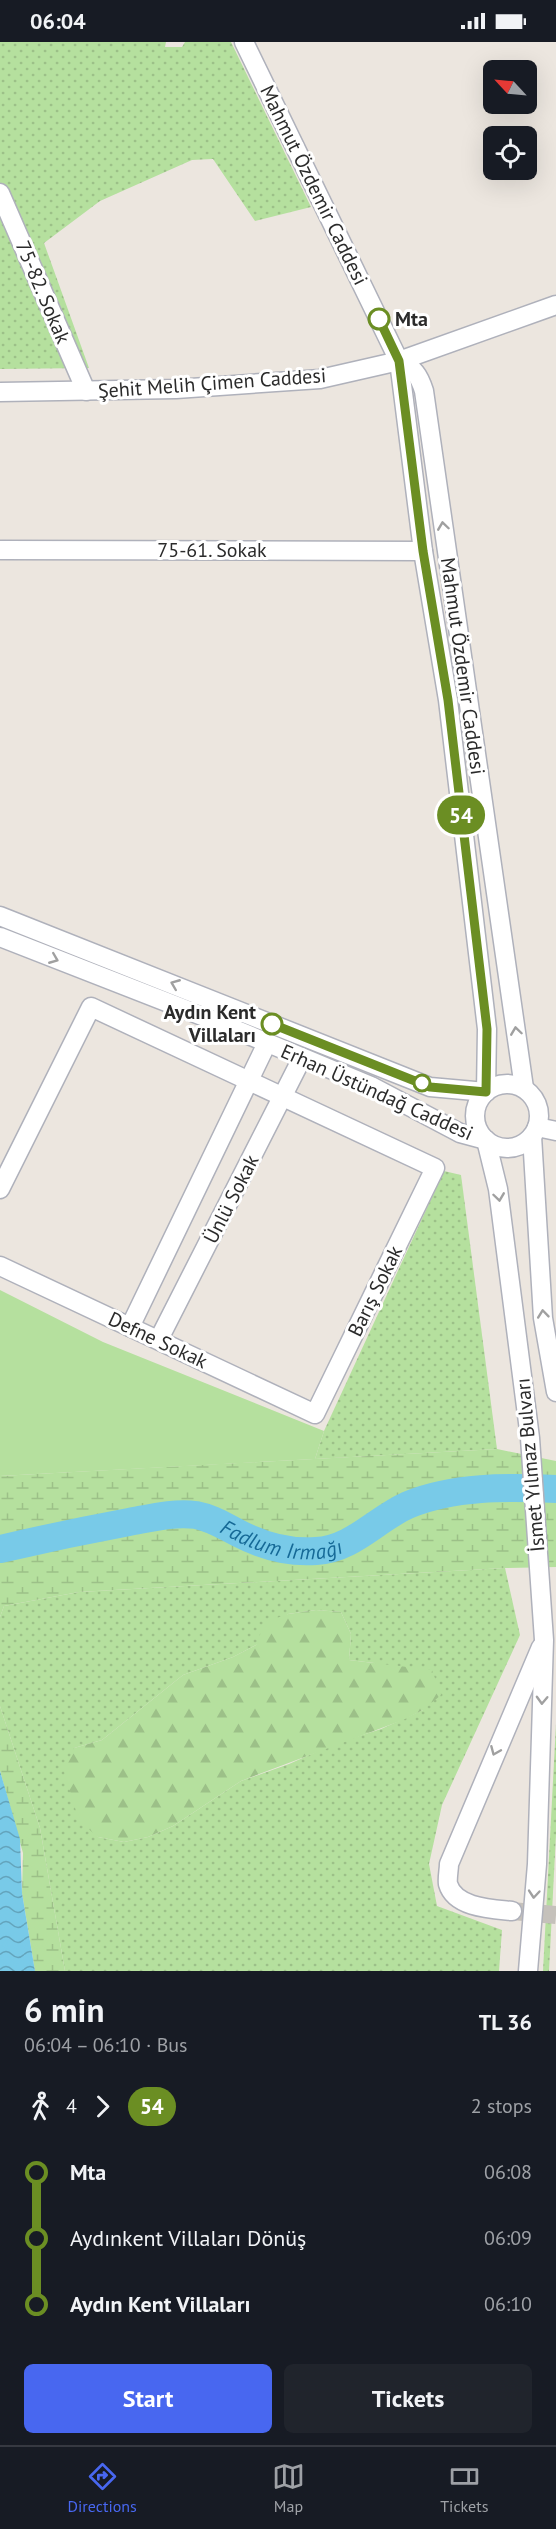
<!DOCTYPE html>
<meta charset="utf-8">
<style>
body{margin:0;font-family:"PT Sans",sans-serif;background:#20242c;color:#f1f3f6;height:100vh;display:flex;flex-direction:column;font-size:22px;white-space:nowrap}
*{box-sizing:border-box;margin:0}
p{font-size:20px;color:#9ea1a6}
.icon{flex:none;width:33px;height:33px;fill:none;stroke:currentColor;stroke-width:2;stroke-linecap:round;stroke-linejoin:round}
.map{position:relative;height:1929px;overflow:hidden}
.side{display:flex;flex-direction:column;background:#171b24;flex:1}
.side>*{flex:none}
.badge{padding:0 12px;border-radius:20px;font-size:21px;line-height:39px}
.needle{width:39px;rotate:296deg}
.controls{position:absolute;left:483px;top:18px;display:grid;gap:12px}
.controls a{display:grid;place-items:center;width:54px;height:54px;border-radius:9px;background:#171b24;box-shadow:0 6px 24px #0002;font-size:30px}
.map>.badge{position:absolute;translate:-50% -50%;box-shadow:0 0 0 3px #fff}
.legs{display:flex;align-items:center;gap:9px;height:66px;padding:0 24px;font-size:20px}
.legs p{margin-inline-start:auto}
.overview{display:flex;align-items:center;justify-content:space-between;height:102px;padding:0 24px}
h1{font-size:33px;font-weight:700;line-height:45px}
.cta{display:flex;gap:12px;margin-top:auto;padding:12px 24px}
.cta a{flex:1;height:69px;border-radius:9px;background:#4867f0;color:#fff;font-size:24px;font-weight:700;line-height:69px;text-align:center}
.cta a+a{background:#20242c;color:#f1f3f6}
ul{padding:0 24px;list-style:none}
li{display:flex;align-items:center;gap:21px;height:66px;font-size:22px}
li i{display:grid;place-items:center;width:9px;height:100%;margin:0 8px;background:currentColor}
li i::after{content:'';width:15px;height:15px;margin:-8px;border:4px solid;border-radius:50%;background:#171b24}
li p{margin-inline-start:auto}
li:first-child i{background:linear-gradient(#0000 50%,currentColor 0)}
li:last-child i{background:linear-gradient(currentColor 50%,#0000 0)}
.status{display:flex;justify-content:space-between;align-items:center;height:42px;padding:0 30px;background:#171b24;direction:ltr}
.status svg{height:16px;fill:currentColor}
.menu{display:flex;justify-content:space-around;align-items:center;height:84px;border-top:2px solid #363941;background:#171b24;font-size:16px;color:#9ea1a6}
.menu a{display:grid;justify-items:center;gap:3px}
.menu .on{color:#4867f0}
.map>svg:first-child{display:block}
.grass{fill:url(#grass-dots);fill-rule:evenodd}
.forest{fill:url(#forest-firs)}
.wetland{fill:url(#wetland-marsh)}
.park{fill:#b5e09e}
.water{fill:url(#water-waves)}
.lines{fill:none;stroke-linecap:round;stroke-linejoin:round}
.river{stroke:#78cae8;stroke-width:28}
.minor-tunnel{stroke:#c5c1bb;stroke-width:18;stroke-dasharray:18 9;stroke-linecap:butt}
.minor-casing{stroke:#afb1bb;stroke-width:21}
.minor{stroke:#fff;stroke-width:18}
.oneway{stroke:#a0a0a0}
.line-1-casing{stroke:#fff;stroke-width:14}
.line-1{stroke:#6b8e23;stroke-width:9}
.stop-1-dot{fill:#fff;stroke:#6b8e23;stroke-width:3}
.labels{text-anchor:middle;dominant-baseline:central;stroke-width:6;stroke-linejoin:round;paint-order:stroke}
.street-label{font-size:20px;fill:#2b2b2b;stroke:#fff}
.stop-label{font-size:20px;font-weight:bold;fill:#2b2b2b;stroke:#fff;text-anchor:start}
.water-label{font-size:21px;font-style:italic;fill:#156996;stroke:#fff}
</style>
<div class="status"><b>06:04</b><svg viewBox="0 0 49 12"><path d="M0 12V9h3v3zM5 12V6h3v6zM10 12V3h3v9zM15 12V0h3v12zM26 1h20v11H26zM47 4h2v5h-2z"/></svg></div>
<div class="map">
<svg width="556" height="1929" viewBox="0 0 556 1929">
<defs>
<pattern id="grass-dots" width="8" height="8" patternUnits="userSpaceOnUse" patternTransform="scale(1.5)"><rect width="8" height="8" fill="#b5e09e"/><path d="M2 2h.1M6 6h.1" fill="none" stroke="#9cc088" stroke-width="1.8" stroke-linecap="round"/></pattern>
<pattern id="forest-firs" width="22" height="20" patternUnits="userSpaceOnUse" patternTransform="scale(1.5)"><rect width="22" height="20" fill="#b5e09e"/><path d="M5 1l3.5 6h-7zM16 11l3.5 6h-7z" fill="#9cc088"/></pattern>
<pattern id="wetland-marsh" width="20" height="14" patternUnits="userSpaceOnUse" patternTransform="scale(1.5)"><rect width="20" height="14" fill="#b5e09e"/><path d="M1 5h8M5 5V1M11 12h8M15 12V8" fill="none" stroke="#9cc088"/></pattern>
<pattern id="water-waves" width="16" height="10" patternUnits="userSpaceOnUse" patternTransform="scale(1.5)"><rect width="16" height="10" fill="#78cae8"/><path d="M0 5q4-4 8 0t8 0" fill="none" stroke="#63a4bc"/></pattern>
</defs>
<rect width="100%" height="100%" fill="#ece6df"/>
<g class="grass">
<path d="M0,0H166L165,5H182L185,0H231L311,165L255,179L213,117L192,118L100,159L44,201L89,326L0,327Z"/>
<path d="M444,1129L461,1133L497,1407L315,1417L324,1389Z"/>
<path d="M505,1526L520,1593L442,1763L429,1822L437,1864L502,1888L499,1929H65L40,1786L0,1664V1575L4,1564L79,1550ZM316,1568L341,1570L351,1592L349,1618L374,1621L423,1668L381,1687L334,1702L289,1722L241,1739L173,1784L148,1795L124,1800L98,1795L74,1706L102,1698L183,1633L233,1615L256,1603L288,1572Z"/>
<path d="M556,1682V1792L549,1929H543Z"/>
</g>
<path class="forest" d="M316,1568L341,1570L351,1592L349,1618L432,1628L441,1653L423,1668L403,1678L241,1739L173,1784L148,1795L124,1800L98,1795L79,1779L64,1729L74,1706L102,1698L183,1633L233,1615L256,1603L265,1580L288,1572Z"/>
<g class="wetland">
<path d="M497,1407L556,1419V1525L505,1526L79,1550L4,1564L0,1575V1434Z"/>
<path d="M0,1664L40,1786L65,1929H35L22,1851L23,1811L0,1729Z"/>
</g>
<path class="park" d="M0,1248L103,1300L324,1389L315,1417L0,1434Z"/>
<path class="water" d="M0,1729L20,1797L22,1851L35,1929H0Z"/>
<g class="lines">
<path class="river" id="s1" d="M0,1507C43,1497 86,1488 129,1480C151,1476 174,1470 196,1473C212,1476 224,1484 238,1491C261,1503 289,1511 316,1509C353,1507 376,1477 408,1463C453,1444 508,1445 556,1447"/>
<path class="minor-tunnel" d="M512,1869L556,1873"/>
<defs>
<g id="minor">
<path d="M244,0L399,319L423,509L448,658L487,987L486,1050"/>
<path d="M0,151L86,349"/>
<path d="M399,319C414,326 419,333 424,349L524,1046"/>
<path d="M0,350L176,347L320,337L399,319L556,263"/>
<path d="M0,508L423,509"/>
<path d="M0,874L430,1045L486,1050"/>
<path d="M0,895L215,979L371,1044L460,1091L486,1098"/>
<circle cx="507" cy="1074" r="32"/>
<path d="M537,1085L556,1089"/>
<path d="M532,1094L543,1276L556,1350"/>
<path d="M486,1098L498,1147L530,1396L544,1598L537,1822L528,1929"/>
<path d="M0,1147L91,965L435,1126L315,1372L0,1224"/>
<path d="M130,1285L267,1001"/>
<path d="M159,1297L302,1016"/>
<path d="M512,1869C492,1867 455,1866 448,1842C447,1836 449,1828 449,1822L541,1605"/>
</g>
</defs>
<use href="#minor" class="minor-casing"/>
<use href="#minor" class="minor"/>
</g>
<defs><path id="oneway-chevron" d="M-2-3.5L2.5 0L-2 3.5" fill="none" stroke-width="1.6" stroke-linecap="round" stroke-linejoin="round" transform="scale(1.5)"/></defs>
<g class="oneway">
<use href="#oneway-chevron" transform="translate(443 484) rotate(-98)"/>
<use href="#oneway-chevron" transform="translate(54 917) rotate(22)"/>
<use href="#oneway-chevron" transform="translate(175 942) rotate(-158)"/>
<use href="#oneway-chevron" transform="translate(516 989) rotate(-98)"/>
<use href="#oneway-chevron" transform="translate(499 1155) rotate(82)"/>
<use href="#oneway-chevron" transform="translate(543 1272) rotate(-96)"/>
<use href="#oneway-chevron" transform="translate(542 1658) rotate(92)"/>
<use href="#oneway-chevron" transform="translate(495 1709) rotate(113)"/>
<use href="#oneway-chevron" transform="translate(534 1852) rotate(95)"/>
</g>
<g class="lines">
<defs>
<path id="line-1" d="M272,982L430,1045L486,1050L487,987L448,658L423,509L399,319L379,277"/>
</defs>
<use href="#line-1" class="line-1-casing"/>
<use href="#line-1" class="line-1"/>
</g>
<g class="stop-1-dot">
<circle cx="379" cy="277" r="10"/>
<circle cx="272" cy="982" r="10"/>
<circle cx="422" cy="1041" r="8"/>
</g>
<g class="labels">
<g class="street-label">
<text transform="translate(314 143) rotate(64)">Mahmut Özdemir Caddesi</text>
<text transform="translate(43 250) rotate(67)">75-82. Sokak</text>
<text transform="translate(212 341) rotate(-4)">Şehit Melih Çimen Caddesi</text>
<text x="212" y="508">75-61. Sokak</text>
<text transform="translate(463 624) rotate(82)">Mahmut Özdemir Caddesi</text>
<text transform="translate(377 1050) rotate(24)">Erhan Üstündağ Caddesi</text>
<text transform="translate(231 1157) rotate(-63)">Ünlü Sokak</text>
<text transform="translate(375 1249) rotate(-64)">Barış Sokak</text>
<text transform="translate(158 1298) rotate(25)">Defne Sokak</text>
<text transform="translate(530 1423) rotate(-95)">İsmet Yılmaz Bulvarı</text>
</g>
<g class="stop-label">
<text x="395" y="277">Mta</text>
<text x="256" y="970" text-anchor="end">Aydın Kent<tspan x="256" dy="23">Villaları</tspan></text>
</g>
<g class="water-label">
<text stroke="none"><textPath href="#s1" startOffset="290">Fadlum Irmağı</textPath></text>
</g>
</g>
</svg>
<div class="controls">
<a><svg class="needle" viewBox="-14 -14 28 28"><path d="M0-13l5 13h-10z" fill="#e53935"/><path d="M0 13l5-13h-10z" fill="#9ea1a6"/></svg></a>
<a><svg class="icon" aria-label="locate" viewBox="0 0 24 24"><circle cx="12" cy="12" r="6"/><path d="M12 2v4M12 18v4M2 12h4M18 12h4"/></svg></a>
</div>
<b class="badge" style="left:461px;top:773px;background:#6b8e23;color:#fff">54</b>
</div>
<section class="side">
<div class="overview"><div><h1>6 min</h1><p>06:04 – 06:10 · Bus</p></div><b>TL 36</b></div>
<div class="legs"><svg class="icon" aria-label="walk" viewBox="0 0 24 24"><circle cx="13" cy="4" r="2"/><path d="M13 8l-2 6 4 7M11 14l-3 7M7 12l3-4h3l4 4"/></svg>4<svg class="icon" aria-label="forward" viewBox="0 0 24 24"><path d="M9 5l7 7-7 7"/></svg><b class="badge" style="background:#6b8e23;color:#fff">54</b><p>2 stops</p></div>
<ul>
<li><i style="color:#6b8e23"></i><b>Mta</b><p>06:08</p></li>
<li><i style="color:#6b8e23"></i><span>Aydınkent Villaları Dönüş</span><p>06:09</p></li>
<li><i style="color:#6b8e23"></i><b>Aydın Kent Villaları</b><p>06:10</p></li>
</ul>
<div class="cta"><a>Start</a><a>Tickets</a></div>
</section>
<nav class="menu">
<a class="on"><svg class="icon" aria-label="directions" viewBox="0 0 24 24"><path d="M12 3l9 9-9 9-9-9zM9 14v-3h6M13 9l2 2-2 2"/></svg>Directions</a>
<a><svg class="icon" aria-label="map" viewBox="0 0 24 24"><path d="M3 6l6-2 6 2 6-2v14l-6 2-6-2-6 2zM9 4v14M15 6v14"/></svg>Map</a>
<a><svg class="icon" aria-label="tickets" viewBox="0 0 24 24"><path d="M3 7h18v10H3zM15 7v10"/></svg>Tickets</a>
</nav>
